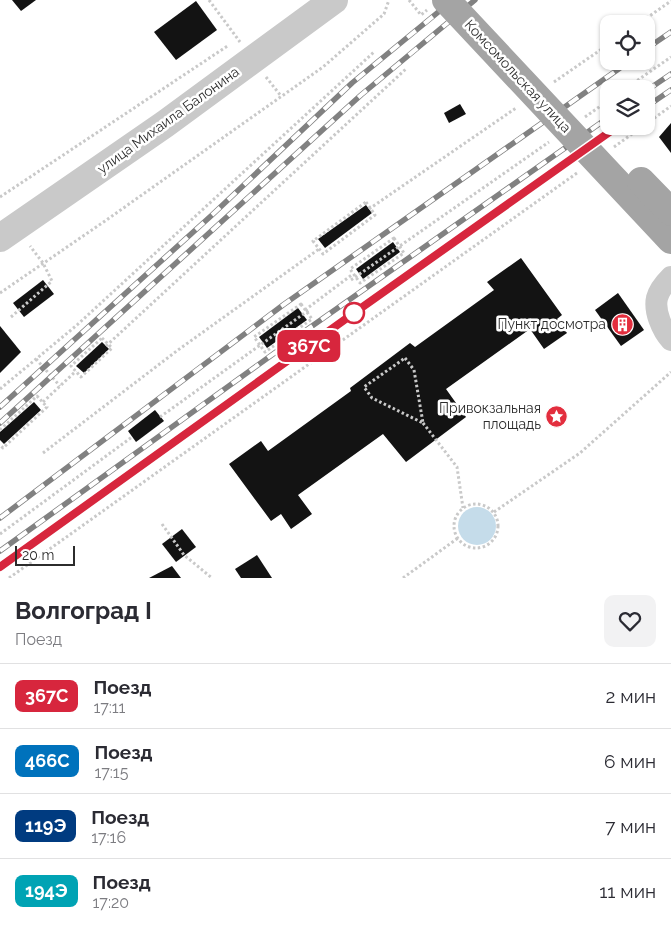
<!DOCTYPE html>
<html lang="ru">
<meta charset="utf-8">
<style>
body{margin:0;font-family:Raleway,sans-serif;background:#f2f2f3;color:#2b2b33;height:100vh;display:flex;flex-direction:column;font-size:19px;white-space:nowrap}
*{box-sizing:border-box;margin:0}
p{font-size:16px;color:#7c7c81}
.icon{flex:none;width:28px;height:28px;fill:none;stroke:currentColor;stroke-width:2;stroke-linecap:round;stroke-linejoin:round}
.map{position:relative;height:578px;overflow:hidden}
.sheet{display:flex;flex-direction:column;background:#fff;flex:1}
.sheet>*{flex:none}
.badge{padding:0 10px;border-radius:8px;font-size:18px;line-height:32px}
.fabs{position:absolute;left:600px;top:15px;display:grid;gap:10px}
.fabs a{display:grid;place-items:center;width:55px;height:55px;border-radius:10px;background:#fff;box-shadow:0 1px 4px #0004;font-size:25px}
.scale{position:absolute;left:15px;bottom:12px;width:60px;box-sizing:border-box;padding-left:5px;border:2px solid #2c2c2c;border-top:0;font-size:14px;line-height:18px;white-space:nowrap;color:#2c2c2c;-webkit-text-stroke:4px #fff;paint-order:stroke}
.map>.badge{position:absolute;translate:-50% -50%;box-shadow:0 0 0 2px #fff}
.round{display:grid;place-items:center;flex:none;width:52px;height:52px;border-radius:10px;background:#f2f2f3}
.overview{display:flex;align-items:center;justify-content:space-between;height:85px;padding:0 15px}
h1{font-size:24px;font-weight:700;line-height:38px}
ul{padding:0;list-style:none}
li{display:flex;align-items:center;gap:15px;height:65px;padding:0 15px;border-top:1px solid #e1e1e2}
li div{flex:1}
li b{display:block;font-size:19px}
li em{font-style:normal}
li .badge{min-width:55px;font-weight:700;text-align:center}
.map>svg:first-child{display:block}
.water{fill:#c5dcea}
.building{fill:#131313}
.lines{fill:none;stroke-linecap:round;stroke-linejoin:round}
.path{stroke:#c9c9c9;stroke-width:3;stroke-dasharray:2.5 2.5;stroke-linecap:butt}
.minor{stroke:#c9c9c9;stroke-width:22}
.tertiary{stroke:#c9c9c9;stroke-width:28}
.rail-casing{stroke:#818181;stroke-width:5.5}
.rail{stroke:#fff;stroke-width:4;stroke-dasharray:11;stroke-linecap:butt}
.primary-bridge{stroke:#a4a4a4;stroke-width:28}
.line-casing{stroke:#fff;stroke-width:11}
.line{stroke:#d7263d;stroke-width:8}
.stop-dot{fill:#fff;stroke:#d7263d;stroke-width:2.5}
.labels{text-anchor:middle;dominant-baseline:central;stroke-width:5;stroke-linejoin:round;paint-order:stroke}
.street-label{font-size:14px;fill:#2c2c2c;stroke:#fff}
.poi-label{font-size:14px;fill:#2c2c2c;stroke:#fff;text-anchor:end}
</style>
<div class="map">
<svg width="671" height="578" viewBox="0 0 671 578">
<rect width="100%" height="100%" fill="#fff"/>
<circle class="water" cx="477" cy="526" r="19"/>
<g class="building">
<path d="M12,0H36L21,11Z"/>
<path d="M196,1L217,30L176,60L154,32Z"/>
<path d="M460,104L466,114L449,123L444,113Z"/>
<path d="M671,123V153L659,137Z"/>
<path d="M366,205L372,213L325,248L318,239Z"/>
<path d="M393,242L400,252L363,279L356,269Z"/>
<path d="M521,258L562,315L557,319L567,333L544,349L530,329L446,389L466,417L406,462L383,434L298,495L312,514L291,529L281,514L271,521L229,464L261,441L268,451L351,391L350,388L410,343L415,347L494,290L487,282Z"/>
<path d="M43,280L54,294L24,317L13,303Z"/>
<path d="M618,293L644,330L621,346L595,310Z"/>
<path d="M298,308L307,320L267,348L259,337Z"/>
<path d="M0,326L21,352L0,373Z"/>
<path d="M102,342L109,349L84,373L76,366Z"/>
<path d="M34,402L41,410L4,444L0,440V432Z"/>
<path d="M155,410L164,421L136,442L128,431Z"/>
<path d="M182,529L196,547L176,562L162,544Z"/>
<path d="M257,555L272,578H241L235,569Z"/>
<path d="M172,566L181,578H149Z"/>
</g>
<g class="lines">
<g class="path">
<path d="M209,0L240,42"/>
<path d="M409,0L421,15L427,10"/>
<path d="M638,24L671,1"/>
<path d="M266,77L281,96"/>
<path d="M554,82L609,44"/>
<path d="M625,89L671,57"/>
<path d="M585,117L609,100"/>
<path d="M646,124L671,106"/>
<path d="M614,147L643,126"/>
<path d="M0,197L229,45"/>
<path d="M366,202L375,215L323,254L313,241Z"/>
<path d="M369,209L516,108"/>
<path d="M394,238L404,253L360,283L350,269Z"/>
<path d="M351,280L549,142"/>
<path d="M0,293L105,221L323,67L384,14L389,0"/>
<path d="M301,304L312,319L265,352L254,337Z"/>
<path d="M305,310L353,274"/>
<path d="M11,317L52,281L43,263L30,246"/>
<path d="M102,338L112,348L81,377L71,366Z"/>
<path d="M106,346L407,68"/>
<path d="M405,358L414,370L423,423L372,398L364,387Z"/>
<path d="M36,359L60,386"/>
<path d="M0,389L77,325L374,52"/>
<path d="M43,402L76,371"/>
<path d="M160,417L309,310"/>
<path d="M423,423L457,467L463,508"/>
<path d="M0,430L37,396L47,407L3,448L0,445"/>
<path d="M43,453L178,350L319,249"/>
<circle cx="476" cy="526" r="22"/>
<path d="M494,512L580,453L671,372"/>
<path d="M162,524L184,555L212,578"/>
<path d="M0,534L132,437"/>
<path d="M9,578L577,173"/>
<path d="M403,578L458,538"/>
</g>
<path class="minor" d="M671,277C666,282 659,290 657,298C654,311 662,330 671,340"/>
<path class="tertiary" d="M0,238L165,124L334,0"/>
<defs>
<g id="rail">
<path d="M646,49L671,32"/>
<path d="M646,91L671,74"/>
<path d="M646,107L671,90"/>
<path d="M0,407L212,215L352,83L453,0"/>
<path d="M0,423L361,95L475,0"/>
<path d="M0,518L283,305L630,61"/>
<path d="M0,551L305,331L609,117"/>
<path d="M0,567L354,313L618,126"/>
</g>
</defs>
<use href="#rail" class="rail-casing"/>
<use href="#rail" class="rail"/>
<g class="primary-bridge">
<path d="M446,0L671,240"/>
<path d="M641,181L671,212"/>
</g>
</g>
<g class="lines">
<defs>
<path id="line" d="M0,567L354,313L618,126"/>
</defs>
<use href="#line" class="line-casing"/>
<use href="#line" class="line"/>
</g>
<defs>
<symbol id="building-disc" viewBox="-11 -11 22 22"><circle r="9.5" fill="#e32e3e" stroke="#fff"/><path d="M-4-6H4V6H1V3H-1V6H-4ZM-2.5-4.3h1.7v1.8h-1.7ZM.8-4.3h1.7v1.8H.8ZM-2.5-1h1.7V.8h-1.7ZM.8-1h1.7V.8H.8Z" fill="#fff"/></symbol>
<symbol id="sight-disc" viewBox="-11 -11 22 22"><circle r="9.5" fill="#e32e3e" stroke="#fff"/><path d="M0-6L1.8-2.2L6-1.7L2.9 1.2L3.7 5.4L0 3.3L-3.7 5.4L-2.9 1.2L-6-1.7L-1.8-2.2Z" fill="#fff"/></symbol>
</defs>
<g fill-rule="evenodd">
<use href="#building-disc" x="610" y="312" width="25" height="25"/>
<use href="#sight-disc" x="544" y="404" width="25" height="25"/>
</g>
<circle class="stop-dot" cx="354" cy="313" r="10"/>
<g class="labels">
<g class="street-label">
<text transform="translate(518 76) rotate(47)">Комсомольская улица</text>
<text transform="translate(168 120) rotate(-36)">улица Михаила Балонина</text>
</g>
<g class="poi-label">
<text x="606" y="324">Пункт досмотра</text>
<text x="541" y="408">Привокзальная<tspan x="541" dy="16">площадь</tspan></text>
</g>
</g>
</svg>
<div class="fabs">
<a><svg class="icon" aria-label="locate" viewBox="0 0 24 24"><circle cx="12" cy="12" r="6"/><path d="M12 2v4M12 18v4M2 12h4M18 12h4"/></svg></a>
<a><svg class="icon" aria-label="layers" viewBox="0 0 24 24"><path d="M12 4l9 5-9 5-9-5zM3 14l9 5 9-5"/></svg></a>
</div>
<div class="scale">20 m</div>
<b class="badge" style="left:309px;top:346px;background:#d7263d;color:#fff">367С</b>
</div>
<section class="sheet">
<div class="overview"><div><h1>Волгоград I</h1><p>Поезд</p></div><a class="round"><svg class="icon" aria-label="heart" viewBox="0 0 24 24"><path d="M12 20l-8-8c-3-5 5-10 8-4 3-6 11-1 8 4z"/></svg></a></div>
<ul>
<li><span class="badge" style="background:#d7263d;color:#fff">367С</span><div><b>Поезд</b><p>17:11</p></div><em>2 мин</em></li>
<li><span class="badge" style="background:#0072bc;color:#fff">466С</span><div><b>Поезд</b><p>17:15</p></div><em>6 мин</em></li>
<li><span class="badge" style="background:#003b80;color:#fff">119Э</span><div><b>Поезд</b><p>17:16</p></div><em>7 мин</em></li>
<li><span class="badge" style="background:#00a3b4;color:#fff">194Э</span><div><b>Поезд</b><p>17:20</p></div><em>11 мин</em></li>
</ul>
</section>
